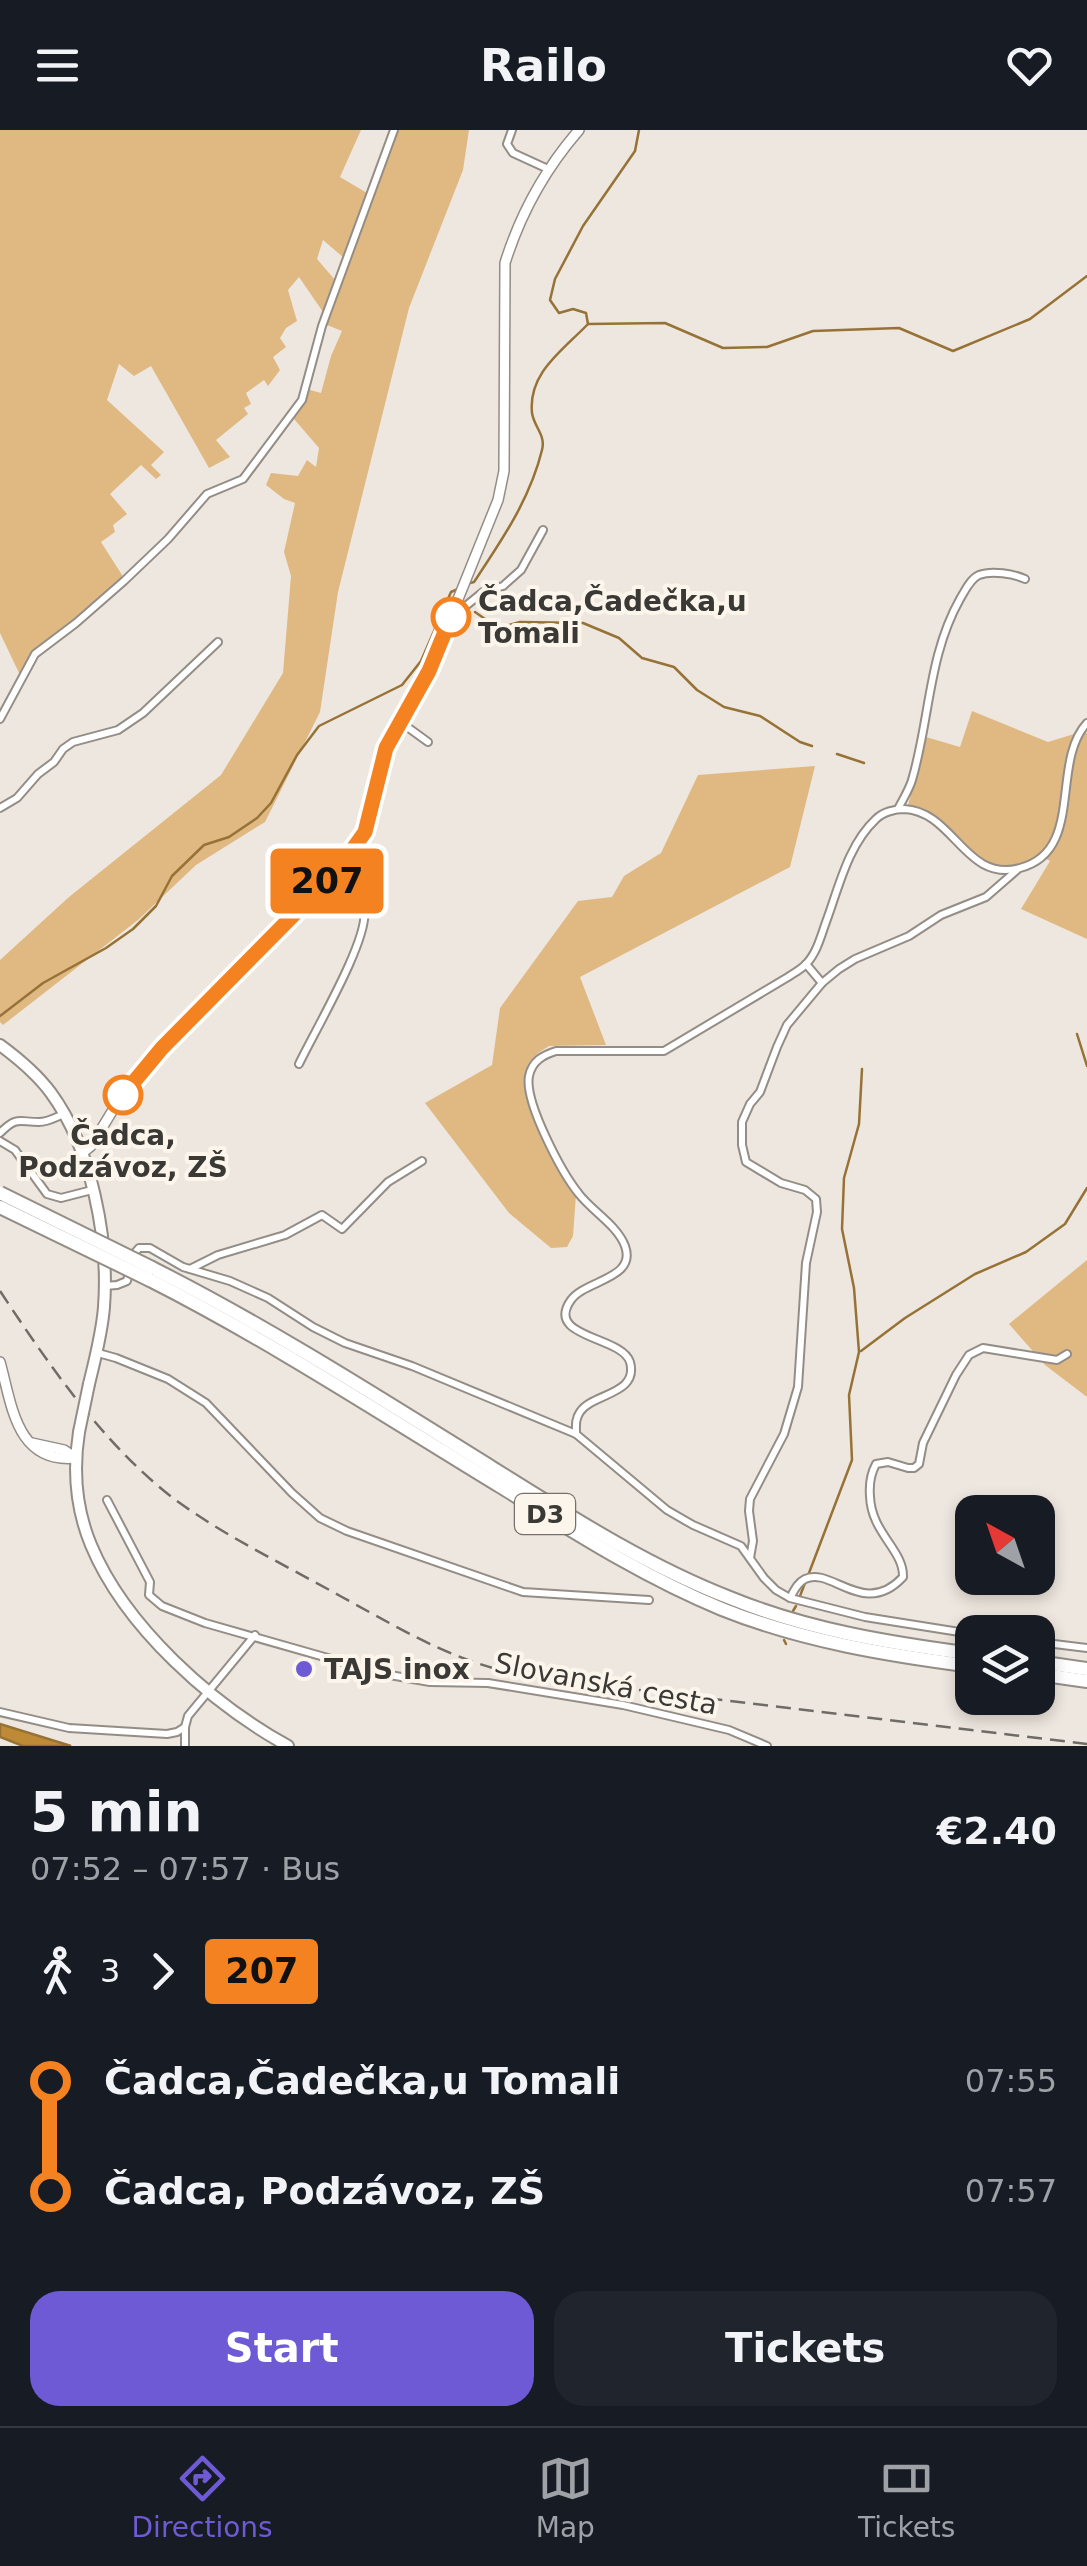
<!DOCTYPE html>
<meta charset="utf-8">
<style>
body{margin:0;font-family:"DejaVu Sans",sans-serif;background:#20242c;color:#f1f3f6;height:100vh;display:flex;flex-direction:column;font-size:38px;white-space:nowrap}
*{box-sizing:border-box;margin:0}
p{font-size:32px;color:#9ea1a6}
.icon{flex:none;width:55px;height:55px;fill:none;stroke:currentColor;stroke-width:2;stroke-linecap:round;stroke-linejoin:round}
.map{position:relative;height:1616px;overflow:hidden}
.panel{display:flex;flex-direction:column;background:#171b24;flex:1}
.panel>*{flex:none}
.badge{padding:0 20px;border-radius:8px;font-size:35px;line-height:65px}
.needle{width:65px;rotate:320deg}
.tools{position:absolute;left:955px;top:1365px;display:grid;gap:20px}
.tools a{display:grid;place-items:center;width:100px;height:100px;border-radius:20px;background:#171b24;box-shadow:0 5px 15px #0003;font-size:50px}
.map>.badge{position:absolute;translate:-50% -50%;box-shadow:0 0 0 5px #fff}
.legs{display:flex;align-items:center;gap:15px;height:110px;padding:0 30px;font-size:32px}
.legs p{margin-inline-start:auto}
.headline{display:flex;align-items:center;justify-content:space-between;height:170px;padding:0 30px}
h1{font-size:55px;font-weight:800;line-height:75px}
.primary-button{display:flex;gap:20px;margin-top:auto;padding:20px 30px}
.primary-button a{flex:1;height:115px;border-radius:30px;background:#6d5ad4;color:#fff;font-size:40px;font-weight:800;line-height:115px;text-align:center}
.primary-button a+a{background:#20242c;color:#f1f3f6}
ul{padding:0 30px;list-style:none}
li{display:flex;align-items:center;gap:35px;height:110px;font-size:38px}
li i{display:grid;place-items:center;width:15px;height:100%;margin:0 12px;background:currentColor}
li i::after{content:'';width:25px;height:25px;margin:-12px;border:8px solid;border-radius:50%;background:#171b24}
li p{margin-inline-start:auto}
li:first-child i{background:linear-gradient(#0000 50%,currentColor 0)}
li:last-child i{background:linear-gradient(currentColor 50%,#0000 0)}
header{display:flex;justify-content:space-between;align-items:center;height:130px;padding:0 30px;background:#171b24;font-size:45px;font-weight:800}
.menu{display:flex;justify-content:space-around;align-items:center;height:140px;border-top:2px solid #363941;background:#171b24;font-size:28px;color:#9ea1a6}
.menu a{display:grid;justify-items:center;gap:5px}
.menu .on{color:#6d5ad4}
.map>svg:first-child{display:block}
.green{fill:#e0b982}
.water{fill:#be8a36;stroke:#977236;stroke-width:2.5}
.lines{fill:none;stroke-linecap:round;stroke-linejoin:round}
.stream{stroke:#977236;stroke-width:2.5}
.minor-casing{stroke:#938d86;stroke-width:10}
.tertiary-casing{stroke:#938d86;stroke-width:12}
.primary-casing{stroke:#938d86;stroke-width:14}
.motorway-casing{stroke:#938d86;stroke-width:16}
.minor{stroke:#fff;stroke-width:6}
.tertiary{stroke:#fff;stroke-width:9}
.primary{stroke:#fff;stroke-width:10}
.motorway{stroke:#fff;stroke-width:12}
.rail{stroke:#6f6c66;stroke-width:2.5;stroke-dasharray:15 8;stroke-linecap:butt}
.primary-bridge-casing{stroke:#938d86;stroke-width:14;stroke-linecap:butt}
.motorway-bridge-casing{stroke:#938d86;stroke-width:16;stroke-linecap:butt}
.primary-bridge{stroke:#fff;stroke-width:10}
.motorway-bridge{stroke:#fff;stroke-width:12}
.line-1-casing{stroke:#fff;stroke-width:22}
.line-1{stroke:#f58220;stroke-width:15}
.stop-1-dot{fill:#fff;stroke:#f58220;stroke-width:5}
.poi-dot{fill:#6d5ad4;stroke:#fbf5ec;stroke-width:4}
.labels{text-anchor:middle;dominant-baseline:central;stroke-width:8;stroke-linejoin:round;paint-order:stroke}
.shield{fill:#fbf5ec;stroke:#75716c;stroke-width:2.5}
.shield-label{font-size:25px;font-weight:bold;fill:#3b3935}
.stop-label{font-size:28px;font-weight:bold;fill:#3b3935;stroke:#fbf5ec;text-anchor:start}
.poi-label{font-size:28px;font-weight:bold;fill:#3b3935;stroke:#fbf5ec;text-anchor:start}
.street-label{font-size:28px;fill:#3b3935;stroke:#fbf5ec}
</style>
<header><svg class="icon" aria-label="menu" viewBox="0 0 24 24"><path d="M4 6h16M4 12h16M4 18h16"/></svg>Railo<svg class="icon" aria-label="heart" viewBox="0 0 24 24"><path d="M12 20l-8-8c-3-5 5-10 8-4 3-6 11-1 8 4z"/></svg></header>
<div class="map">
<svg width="1087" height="1616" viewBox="0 0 1087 1616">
<rect width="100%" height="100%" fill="#eee7df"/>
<g class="green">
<path d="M0,0H361L340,47L367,63L344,128L323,110L317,129L335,150L323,182L299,147L288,160L297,191L286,198L280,208L286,217L273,227L280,240L268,256L264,250L246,263L251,274L244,278L248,284L216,310L230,327L209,338L151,236L134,246L119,234L107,270L164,322L151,335L161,345L156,349L141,335L110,364L127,384L113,395L115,402L101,412L124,448L33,524L20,545L0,503Z"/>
<path d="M398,0H469L463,40L409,178L338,462L320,582L265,692L196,735L138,790L3,895L0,892V830L69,767L221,645L283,543L291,446L284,422L295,373L284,369L266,355L271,343L298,346L307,330L316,337L319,318L294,289L307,259L321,263L331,226L342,201L327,195L330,178Z"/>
<path d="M972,581L1048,612L1074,604L1087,603V809L1021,779L1050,731L1040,725C1033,728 1025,733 1018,735C972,746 958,693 924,679C919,676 913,676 908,675L926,607L960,617Z"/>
<path d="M815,636L790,737L580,847L606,915L549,916L538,923L528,934L524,953L542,1005L560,1043L576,1065L573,1106L567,1117L551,1118L509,1083L425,973L492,935L500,878L578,771L612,767L624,746L661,723L698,645Z"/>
<path d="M1087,1130V1267L1045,1235L1009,1194Z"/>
</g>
<path class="water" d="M0,1594L71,1616H23L0,1607Z"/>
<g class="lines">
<g class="stream">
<path d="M588,194L665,193L723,218L767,217L813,201L899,198L953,221L1030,189L1087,146"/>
<path d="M470,453L474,452C502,410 530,369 542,320C546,305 534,297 532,283C528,243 562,221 588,194L586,183L573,179L559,183L550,170L555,149L583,96L635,21L639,0"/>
<path d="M475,482L498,498L520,492L583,493L619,508L642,528L674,537L697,560L724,577L760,586L800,612L812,616"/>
<path d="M837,624L864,633"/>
<path d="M0,886L43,853L106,818L133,799L156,776L172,746L204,715L229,707L257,688L271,673L297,625L319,596L402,555L421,531L451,462L458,459"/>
<path d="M1077,904L1087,936"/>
<path d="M861,1221L905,1188L975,1144L1026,1122L1065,1094L1087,1058"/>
<path d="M809,1443L852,1330L849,1265L859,1222L854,1158L842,1099L844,1048L859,994L862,939"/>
<path d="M800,1466L805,1453"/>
<path d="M793,1481L796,1476"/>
<path d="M784,1510L786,1514"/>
</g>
<defs>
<g id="minor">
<path d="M512,0L507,14L513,23L548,39"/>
<path d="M454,480L462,479L483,462L503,456L521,440L543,400"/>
<path d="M0,589L35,524L76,493L124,451L168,409L207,364L243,349L302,270L322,196L394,0"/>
<path d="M399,591L428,612"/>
<path d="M0,678L17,668L38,644L54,632L63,619L73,612L118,600L143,583L218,512"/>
<path d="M898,679C903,669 909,660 912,650C930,589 928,526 960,469C965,461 970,449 979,445C992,440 1014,444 1025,449"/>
<path d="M806,834L822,853"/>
<path d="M299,934C313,904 370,808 364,780C361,766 346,752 337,741"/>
<path d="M0,1003C17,986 18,992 39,992C48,992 56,987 64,984"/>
<path d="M0,1011L15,1020L47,1064L61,1068L92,1060"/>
<path d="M132,1126L139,1118H150L183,1137L230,1151L268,1168L313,1197L345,1213L412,1236L576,1304L667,1380L693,1395L741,1416L764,1448L776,1460L790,1468L865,1487L972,1504"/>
<path d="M190,1139L218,1125L285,1105L322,1085L342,1099L388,1052L422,1031"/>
<path d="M104,1156L117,1155L127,1151L130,1138"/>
<path d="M98,1223L116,1228L168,1249L206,1273L292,1363L320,1388L347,1401L523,1462L649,1470"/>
<path d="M576,1304C576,1296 575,1289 580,1282C592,1263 639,1265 630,1232C622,1206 544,1208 571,1170C585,1150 637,1149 625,1116C617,1095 592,1081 579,1064C562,1043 524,972 529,946C532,931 543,925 556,921H664L788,847C794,843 802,839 807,833C817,822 821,806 826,792C839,757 848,715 876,689C883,682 895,679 904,679C954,681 965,753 1020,738C1085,721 1050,633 1087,593"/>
<path d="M107,1370L150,1452L149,1465L162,1476L205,1493L384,1544L430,1552L488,1553L623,1575L729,1600L767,1616"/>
<path d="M750,1428L753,1411L749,1381L750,1369L784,1304L798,1257L806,1133L817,1082L816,1069L805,1060L781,1053L746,1032L742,1015V992L750,974L760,962L777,917L787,895L822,853L839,839L855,829L909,806L941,785L986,767L1017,740"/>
<path d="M790,1468C794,1461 797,1453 805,1449C831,1436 864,1489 903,1447C904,1420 871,1403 870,1366C869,1354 870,1345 876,1334L888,1332L908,1338H914L919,1334L923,1313L956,1245L969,1225L983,1218L1057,1230L1067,1224"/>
<path d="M1038,1512L1087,1518"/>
<path d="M0,1582L69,1598L167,1604L177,1602L185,1597"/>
<path d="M185,1616V1597L188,1586L255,1505"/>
</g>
<g id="tertiary">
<path d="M81,1024L91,1016L119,970L162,919L337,741L353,720L365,702L369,688L375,656L385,618L429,541L498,370L504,341L505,133C520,85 546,38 579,0"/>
<path d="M0,1232C12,1275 16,1334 76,1328"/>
<path d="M32,1313L64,1320L76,1328"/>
</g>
<g id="primary">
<path d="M0,915C19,929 37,944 51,963C92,1019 109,1109 104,1177C102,1203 95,1229 89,1254"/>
<path d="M79,1302C73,1340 76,1379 91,1415C125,1497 212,1574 288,1616"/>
</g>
<g id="motorway">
<path d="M152,1138C269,1197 380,1268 491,1337C568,1385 645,1435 730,1468C808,1500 889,1513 972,1524"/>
<path d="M150,1150C272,1212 386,1287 503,1358C574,1402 644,1447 722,1479C802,1511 887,1525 972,1536"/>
<path d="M1038,1532L1087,1539"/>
<path d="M1038,1544L1087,1551"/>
</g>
</defs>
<use href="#minor" class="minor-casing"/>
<use href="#tertiary" class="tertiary-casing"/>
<use href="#primary" class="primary-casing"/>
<use href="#motorway" class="motorway-casing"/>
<use href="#minor" class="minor"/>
<use href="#tertiary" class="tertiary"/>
<use href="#primary" class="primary"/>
<use href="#motorway" class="motorway"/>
<path class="rail" d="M0,1161C49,1235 105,1317 177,1371C228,1408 287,1436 342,1467C410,1504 460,1536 539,1548L1087,1614"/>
<defs>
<path id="primary-bridge" d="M79,1302L89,1254"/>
<g id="motorway-bridge">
<path d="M0,1063L152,1138"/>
<path d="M0,1077L150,1150"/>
</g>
</defs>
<use href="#primary-bridge" class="primary-bridge-casing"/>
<use href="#motorway-bridge" class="motorway-bridge-casing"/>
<use href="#primary-bridge" class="primary-bridge"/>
<use href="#motorway-bridge" class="motorway-bridge"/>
</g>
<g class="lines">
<defs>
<path id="line-1" d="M123,965L162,918L337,741L365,702L386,618L429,541L451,487"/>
</defs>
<use href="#line-1" class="line-1-casing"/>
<use href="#line-1" class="line-1"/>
</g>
<g class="stop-1-dot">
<circle cx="451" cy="487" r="18"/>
<circle cx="123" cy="965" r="18"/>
</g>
<circle class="poi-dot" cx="304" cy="1539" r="10"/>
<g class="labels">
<rect class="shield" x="515" y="1364" width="60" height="40" rx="8"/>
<g class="shield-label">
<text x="545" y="1384">D3</text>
</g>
<g class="stop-label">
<text x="478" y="471">Čadca,Čadečka,u<tspan x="478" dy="32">Tomali</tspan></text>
<text x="123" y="1005" text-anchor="middle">Čadca,<tspan x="123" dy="32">Podzávoz, ZŠ</tspan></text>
</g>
<g class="poi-label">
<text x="324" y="1539">TAJS inox</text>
</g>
<g class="street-label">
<text transform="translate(606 1554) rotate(11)">Slovanská cesta</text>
</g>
</g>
</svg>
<div class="tools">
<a><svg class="needle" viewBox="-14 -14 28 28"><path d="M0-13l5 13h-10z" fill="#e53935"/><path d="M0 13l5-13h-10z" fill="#9ea1a6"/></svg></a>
<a><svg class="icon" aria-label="layers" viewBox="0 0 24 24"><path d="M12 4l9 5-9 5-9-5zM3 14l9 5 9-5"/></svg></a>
</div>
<b class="badge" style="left:327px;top:751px;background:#f58220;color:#111">207</b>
</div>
<section class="panel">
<div class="headline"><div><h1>5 min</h1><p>07:52 – 07:57 · Bus</p></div><b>€2.40</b></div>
<div class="legs"><svg class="icon" aria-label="walk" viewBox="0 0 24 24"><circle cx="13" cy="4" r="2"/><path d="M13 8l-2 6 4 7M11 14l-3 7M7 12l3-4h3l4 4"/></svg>3<svg class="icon" aria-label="forward" viewBox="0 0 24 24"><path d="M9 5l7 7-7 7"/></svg><b class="badge" style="background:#f58220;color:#111">207</b></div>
<ul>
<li><i style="color:#f58220"></i><b>Čadca,Čadečka,u Tomali</b><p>07:55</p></li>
<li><i style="color:#f58220"></i><b>Čadca, Podzávoz, ZŠ</b><p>07:57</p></li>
</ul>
<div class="primary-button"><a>Start</a><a>Tickets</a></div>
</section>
<nav class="menu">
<a class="on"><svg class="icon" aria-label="directions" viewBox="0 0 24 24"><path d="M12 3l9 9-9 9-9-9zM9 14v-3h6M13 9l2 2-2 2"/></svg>Directions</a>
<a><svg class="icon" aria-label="map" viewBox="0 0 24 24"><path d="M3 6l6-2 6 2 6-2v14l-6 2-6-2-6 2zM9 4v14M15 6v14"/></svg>Map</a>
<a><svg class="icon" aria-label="tickets" viewBox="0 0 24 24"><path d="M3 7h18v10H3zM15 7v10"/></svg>Tickets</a>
</nav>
